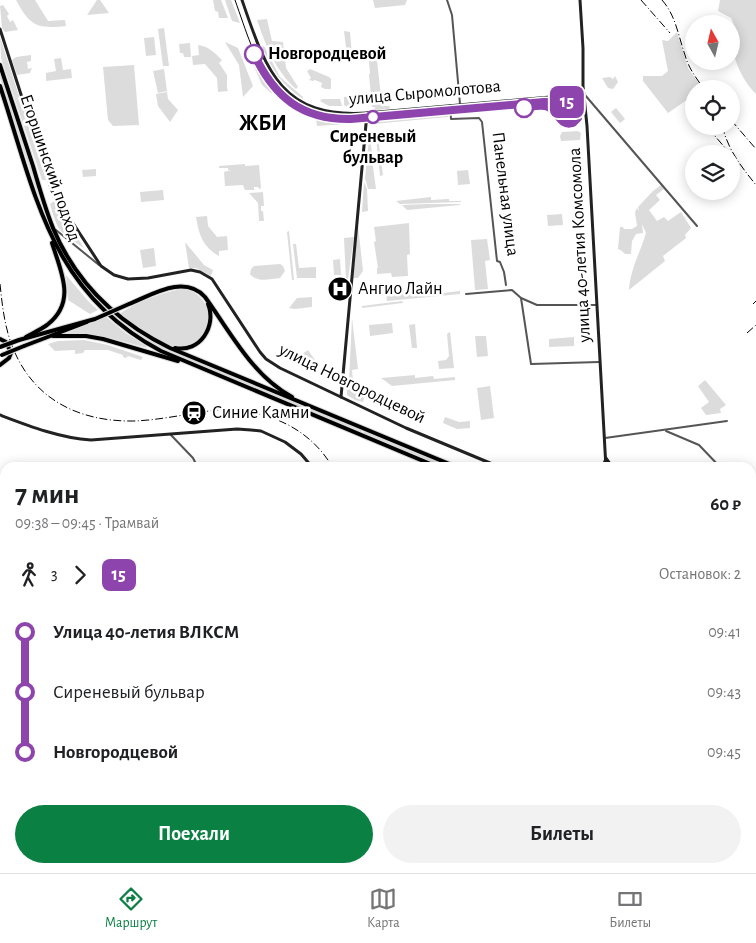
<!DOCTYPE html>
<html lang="ru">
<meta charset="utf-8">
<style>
body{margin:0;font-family:"Alegreya Sans",sans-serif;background:#f2f2f2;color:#202124;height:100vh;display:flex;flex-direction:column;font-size:19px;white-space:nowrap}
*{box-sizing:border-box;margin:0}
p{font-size:16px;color:#757577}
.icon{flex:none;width:28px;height:28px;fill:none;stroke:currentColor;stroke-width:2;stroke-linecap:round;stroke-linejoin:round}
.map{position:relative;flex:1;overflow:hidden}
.sheet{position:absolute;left:0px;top:462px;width:756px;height:411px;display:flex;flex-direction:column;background:#fff;border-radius:15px 15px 0 0;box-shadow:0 2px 12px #0003}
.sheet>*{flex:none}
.badge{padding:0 10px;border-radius:8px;font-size:18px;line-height:32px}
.needle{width:32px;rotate:352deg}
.buttons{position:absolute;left:685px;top:15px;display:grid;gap:10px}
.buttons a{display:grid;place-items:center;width:55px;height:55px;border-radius:50%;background:#fff;box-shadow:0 2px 12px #0003;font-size:25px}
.map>.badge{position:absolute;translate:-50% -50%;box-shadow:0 0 0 2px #fff}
.legs{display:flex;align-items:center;gap:8px;height:55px;padding:0 15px;font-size:16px}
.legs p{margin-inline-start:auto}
.headline{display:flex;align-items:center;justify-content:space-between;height:85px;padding:0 15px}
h1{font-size:28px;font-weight:700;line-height:38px}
.cta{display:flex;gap:10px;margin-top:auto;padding:10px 15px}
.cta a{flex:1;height:58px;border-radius:30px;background:#0b8043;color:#fff;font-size:20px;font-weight:700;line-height:58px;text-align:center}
.cta a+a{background:#f2f2f2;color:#202124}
ul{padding:0 15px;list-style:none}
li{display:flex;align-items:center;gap:18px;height:60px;font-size:19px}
li i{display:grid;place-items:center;width:8px;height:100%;margin:0 6px;background:currentColor}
li i::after{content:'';width:12px;height:12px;margin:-6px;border:4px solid;border-radius:50%;background:#fff}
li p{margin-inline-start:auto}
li:first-child i{background:linear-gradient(#0000 50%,currentColor 0)}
li:last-child i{background:linear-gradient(currentColor 50%,#0000 0)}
.tab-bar{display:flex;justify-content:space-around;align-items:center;height:70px;border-top:1px solid #e0e0e0;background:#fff;font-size:14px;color:#757577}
.tab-bar a{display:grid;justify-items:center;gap:2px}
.tab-bar .current{color:#0b8043}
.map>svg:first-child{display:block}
.green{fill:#dcdcdc}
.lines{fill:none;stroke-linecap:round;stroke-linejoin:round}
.primary-casing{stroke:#dbdbdb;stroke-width:6}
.street{stroke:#555;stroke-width:2}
.secondary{stroke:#222;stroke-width:3}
.primary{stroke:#000;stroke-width:4}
.tram{stroke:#000;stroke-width:1}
.rail{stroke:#000;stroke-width:1;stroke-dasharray:8 2.5 1 2.5;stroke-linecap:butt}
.primary-bridge-casing{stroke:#dbdbdb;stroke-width:6;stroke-linecap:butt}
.primary-bridge{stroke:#000;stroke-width:4}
.line-1-casing{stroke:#fff;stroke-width:11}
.line-1{stroke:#8e44ad;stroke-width:8}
.stop-1-dot{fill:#fff;stroke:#8e44ad;stroke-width:2.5}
.labels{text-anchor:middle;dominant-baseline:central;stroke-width:5;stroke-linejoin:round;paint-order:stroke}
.stop-label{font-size:18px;font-weight:bold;fill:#000;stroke:#fff;text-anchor:start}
.street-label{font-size:18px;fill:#000;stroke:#fff}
.poi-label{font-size:18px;fill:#000;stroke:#fff;text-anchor:start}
.district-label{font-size:22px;font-weight:bold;fill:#000;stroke:#fff}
</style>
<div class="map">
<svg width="756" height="873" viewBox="0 0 756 873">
<rect width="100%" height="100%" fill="#fff"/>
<g class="green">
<path d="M16,0H35L48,21L65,20L66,26C37,29 30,26 16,0Z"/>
<path d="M97,0H100L109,13L87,15Z"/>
<path d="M213,0H221L228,18H219L218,12L215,11Z"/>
<path d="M225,0H231L240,23L232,21Z"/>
<path d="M373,0H407L405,5L375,8Z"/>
<path d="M720,0H756V94C741,79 731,55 731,34L737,32L731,18L718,11Z"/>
<path d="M3,5L9,14L7,16L10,22L13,20L18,30L5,32L2,28L0,6Z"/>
<path d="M267,19L272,41L283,42L286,68L298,87L296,89C275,70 266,46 257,20Z"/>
<path d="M164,28L169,66H163L158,29Z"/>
<path d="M344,31L350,32L352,55H347Z"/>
<path d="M677,32L688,68L702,88L694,89V95L668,113L643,81V76H662L668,71L662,40L668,41Z"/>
<path d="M0,37L46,180H42L1,58Z"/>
<path d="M154,37L156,55L146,56L144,38Z"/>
<path d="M225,42L238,48L253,86L243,97L239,65Z"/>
<path d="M190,43L191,57H184L183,53H180L179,44Z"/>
<path d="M198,45C208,46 215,53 222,60L219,63L227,75V88L228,91L218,92L217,78L205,64L193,65L192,56L199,55Z"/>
<path d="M264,46L280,77L303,97V99C283,86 271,69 262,47Z"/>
<path d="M250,50L264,81L273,92L271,93L262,85L247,51Z"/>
<path d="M376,51L382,106H390L389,109L374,110L375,107H372L369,75L370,73L368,52Z"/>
<path d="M31,55V61L27,62L28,69L32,68L30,73L17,75L12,60L16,57Z"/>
<path d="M61,58L63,70L71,69L72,78L46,81V73L56,71L54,59Z"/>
<path d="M263,63L277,86L276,89L266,76L260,65Z"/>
<path d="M134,65L139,125L113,126L108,120L103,67Z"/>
<path d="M164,69L167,91L158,93L153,71Z"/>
<path d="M310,69L329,77L331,79V89H325L321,87L322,83L315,80L313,81L309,80L311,78L307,71Z"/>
<path d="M0,72L41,197L39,198L0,78Z"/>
<path d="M615,76L618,82L613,89L608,88L602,78L610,77L613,79Z"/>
<path d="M280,89L298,102L311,110L312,113L291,102L278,90Z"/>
<path d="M167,92L168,99L178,110L170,122L158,106L156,94Z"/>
<path d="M352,96L353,98L355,96H360L359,104L357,101L355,102V106L348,107L344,105V97Z"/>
<path d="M322,99H340L342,106H329L320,101Z"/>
<path d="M616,108L625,119L620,123L611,112Z"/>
<path d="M447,112L448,117L373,124L374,120Z"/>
<path d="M316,118L332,121L345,122L346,124L317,126Z"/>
<path d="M578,131L581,133L580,140L561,141L560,136L562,132Z"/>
<path d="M378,137L383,175L380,176L376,138Z"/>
<path d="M370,138L372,153L369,154V158L372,159L376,189H368L365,178L369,139Z"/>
<path d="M245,164V166L259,165L261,188L259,189L258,187H254V190H245L243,185L225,186L224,172L231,170H228V168H219V166Z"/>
<path d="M96,169V176L83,177L82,170Z"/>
<path d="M468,170L470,184L458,185L457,171Z"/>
<path d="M364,182L367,189L368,211L362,212Z"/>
<path d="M661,185L664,189L656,195L660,200L649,210L657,221L664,217L668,221L681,212L691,228L685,235L686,238L663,256L665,261L629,290C630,270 640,253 646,233L642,224L643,233L636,234L632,241L631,254H625L622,251L618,249L620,227H623L624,229H632L637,226L635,212L637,208L639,211L638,207L653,191Z"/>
<path d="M163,190L164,200L141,202L140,192Z"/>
<path d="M263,192L264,206H261V211H263L264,221H259L258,203L249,193Z"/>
<path d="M431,197V200L449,199V201H461V202L400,204L396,201Z"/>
<path d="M54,201L84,248C60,232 58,233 50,204Z"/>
<path d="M428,204H460V205L407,210L402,205Z"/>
<path d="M562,214L563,225L548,226L547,215Z"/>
<path d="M207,216L208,226L217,237L227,236L228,250L219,251V256C203,247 199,235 196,217Z"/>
<path d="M409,223L410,254L407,255L408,276L392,277L391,273L377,274V268H378L374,242L376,241L374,227Z"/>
<path d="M358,225L363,271L358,278H353Z"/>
<path d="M289,231L294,280H292L287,232Z"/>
<path d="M354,237L348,279H346L344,238Z"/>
<path d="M487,239L490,260L485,261L488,289L475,290L471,240Z"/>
<path d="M185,242L204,265L213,270L211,276L196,268H189Z"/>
<path d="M293,244H296L299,268L316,267V278H297Z"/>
<path d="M154,248L156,266L143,268L140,250Z"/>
<path d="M340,259L341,275H334L333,260Z"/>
<path d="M280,264L283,266L285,271L280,278C270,279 257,283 250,274L251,269L254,266Z"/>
<path d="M66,275L89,302L98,310L90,314L68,300Z"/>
<path d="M186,288C193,292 200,295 204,302C215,318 204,345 183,347C166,349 132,325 119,314C139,301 163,292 186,288Z"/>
<path d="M418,288L425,292L438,290L443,293L460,291V294L387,301L386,292Z"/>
<path d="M312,297V307L295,309L289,308L297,298Z"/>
<path d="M402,301L403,303L362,308V306Z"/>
<path d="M115,316L136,332L159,345L362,430L361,433L171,354L152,345L112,317Z"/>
<path d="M106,317L127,334L146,346L147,348C119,340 93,332 64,334Z"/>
<path d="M352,318L358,369L352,370L353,381L349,380Z"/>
<path d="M392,323L393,333L370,336L369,325Z"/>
<path d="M415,324L417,348H412L409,325Z"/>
<path d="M450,332L454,368L439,369L438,361L446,360L449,356L447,334Z"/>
<path d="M475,336H486L488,356L477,357Z"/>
<path d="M574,337V346L549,347V339Z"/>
<path d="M84,340L108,345L143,357L141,360L128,356L126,358L123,357V355L108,350H85L83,353L75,354V350L55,351L48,344L58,341Z"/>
<path d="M308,350L317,363L310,368L301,355Z"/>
<path d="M415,375V378L433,376L434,379L455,377V380L392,386L381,378Z"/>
<path d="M705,380L726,405L720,409L721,413L706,415L701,408L709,402L698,386Z"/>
<path d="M490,386L494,418L481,420L477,388Z"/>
<path d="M347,387L366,392L363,402L355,400L347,395Z"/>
<path d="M445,417L459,422L470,421V428L457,429L443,423Z"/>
<path d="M364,431L451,467H444L363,434Z"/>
<path d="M751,578H756V685L751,682Z"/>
</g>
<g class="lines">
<defs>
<g id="primary">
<path d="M0,65C11,99 22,133 33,166C39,187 45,208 53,228C76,283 117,322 170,348L459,468"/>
<path d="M0,86C36,195 50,292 161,351L440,468"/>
<path d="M129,304C152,295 184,274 205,297C231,333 252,375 292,397"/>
<path d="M53,336H86L103,339L178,361"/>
<path d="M26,337C33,333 40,330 47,325C77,302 61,272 52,243"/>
<path d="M0,339L6,342L11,353L9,358L0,365"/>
<path d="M19,340L95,319"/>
<path d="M24,346L87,322"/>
<path d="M175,348C200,353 217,326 208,304"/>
<path d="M751,541L756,542"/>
<path d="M751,548H756"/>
</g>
</defs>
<use href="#primary" class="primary-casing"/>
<g class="street">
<path d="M447,0L452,15L460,104"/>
<path d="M585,95L697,226"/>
<path d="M450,105L451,119L479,118L482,122L497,261L500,262L504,272L506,285"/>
<path d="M56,230L99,265"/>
<path d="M466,294L512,290L521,298L537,305H597"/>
<path d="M521,298L531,364L599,362"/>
<path d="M666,431L699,445L721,468"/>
<path d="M170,434L193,458L198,468"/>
<path d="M605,438L727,421"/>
<path d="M0,486L5,488"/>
<path d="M751,841L754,837L756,818"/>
<path d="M294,869L334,873"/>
<path d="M553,869L554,873"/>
<path d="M103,873L105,869"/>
<path d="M364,873H377"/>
<path d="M401,873L403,869"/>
<path d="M503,873L504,869"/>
<path d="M744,873L745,869"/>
</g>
<g class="secondary">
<path d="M242,0C266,70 281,119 367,113L584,94"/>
<path d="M580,0L583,48V86L587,126L606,468"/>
<path d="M0,29L52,191L101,266L114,275L128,279L148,278L191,270L200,272L212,279L260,352L266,359L280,368L406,428L502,468"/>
<path d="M341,397L367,113"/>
<path d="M0,415C29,426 60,438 91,440L237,429L251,430L261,431L285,442L301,454L313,468"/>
<path d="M606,458L613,468"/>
<path d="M602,468L605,461"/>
<path d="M0,534H5"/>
<path d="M0,807L5,810"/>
<path d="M129,869L139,873"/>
</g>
<use href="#primary" class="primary"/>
<path class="tram" d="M235,0C257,62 271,121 351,119L544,102C552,102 564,100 572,103C582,108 578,121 569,124C558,122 558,111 548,107C537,102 502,108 488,109"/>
<g class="rail">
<path d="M641,0L670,33"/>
<path d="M662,0C676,16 678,35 685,55C688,67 696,78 704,89"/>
<path d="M731,120L756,149"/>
<path d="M722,126C729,151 740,165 756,185"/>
<path d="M708,128L727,150"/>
<path d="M0,284C2,303 4,322 10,340C29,397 76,422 134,421C163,420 195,412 225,409C269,411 310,428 333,468"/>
<path d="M753,304L756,301"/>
<path d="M747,333L756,325"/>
<path d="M0,593L5,594"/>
<path d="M0,608L5,610"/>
<path d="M0,616L5,619"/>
<path d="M751,795L756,794"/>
<path d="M122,873L126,869"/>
</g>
<defs>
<g id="primary-bridge">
<path d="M95,319L129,304"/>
<path d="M0,347L19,340"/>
<path d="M2,355L24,346"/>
</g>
</defs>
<use href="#primary-bridge" class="primary-bridge-casing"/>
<use href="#primary-bridge" class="primary-bridge"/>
</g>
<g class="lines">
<defs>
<path id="line-1" d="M254,54C274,97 302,120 351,119L544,102L571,103L576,108L578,118L573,123C559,127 559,111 548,107C542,104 531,107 524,108"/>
</defs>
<use href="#line-1" class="line-1-casing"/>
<use href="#line-1" class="line-1"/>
</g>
<defs>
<symbol id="hospital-disc" viewBox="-11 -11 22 22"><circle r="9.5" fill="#000" stroke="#fff"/><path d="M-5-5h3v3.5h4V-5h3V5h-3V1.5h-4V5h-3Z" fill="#fff"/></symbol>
<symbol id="station-disc" viewBox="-11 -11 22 22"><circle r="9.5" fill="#000" stroke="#fff"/><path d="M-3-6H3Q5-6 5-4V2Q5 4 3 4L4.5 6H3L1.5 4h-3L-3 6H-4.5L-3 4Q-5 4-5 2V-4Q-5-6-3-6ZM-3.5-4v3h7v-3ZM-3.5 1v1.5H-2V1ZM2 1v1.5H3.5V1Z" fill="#fff"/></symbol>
</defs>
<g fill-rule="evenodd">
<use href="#hospital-disc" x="326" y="275" width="28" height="28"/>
<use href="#station-disc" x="180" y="399" width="28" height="28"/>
</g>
<g class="stop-1-dot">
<circle cx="254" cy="54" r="9"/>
<circle cx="524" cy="108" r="9"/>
<circle cx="373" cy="117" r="6"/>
</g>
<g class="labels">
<g class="stop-label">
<text x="268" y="54">Новгородцевой</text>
<text x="373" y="137" text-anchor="middle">Сиреневый<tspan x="373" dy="21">бульвар</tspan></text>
</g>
<g class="street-label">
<text transform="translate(425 93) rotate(-5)">улица Сыромолотова</text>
<text transform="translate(50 168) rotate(71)">Егоршинский подход</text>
<text transform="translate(505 194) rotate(83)">Панельная улица</text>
<text transform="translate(580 245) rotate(-93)">улица 40-летия Комсомола</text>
<text transform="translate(352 384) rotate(26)">улица Новгородцевой</text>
</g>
<g class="poi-label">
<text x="358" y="289">Ангио Лайн</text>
<text x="212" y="413">Синие Камни</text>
</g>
<g class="district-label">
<text x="263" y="123">ЖБИ</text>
</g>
</g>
</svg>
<div class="buttons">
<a><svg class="needle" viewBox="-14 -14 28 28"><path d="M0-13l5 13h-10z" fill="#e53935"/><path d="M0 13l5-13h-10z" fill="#757577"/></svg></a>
<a><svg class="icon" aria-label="locate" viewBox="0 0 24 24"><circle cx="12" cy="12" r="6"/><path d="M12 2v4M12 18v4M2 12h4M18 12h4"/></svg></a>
<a><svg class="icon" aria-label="layers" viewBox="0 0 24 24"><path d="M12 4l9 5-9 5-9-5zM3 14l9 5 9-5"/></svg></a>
</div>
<b class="badge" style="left:567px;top:102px;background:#8e44ad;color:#fff">15</b>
<section class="sheet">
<div class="headline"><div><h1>7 мин</h1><p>09:38 – 09:45 · Трамвай</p></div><b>60 ₽</b></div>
<div class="legs"><svg class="icon" aria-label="walk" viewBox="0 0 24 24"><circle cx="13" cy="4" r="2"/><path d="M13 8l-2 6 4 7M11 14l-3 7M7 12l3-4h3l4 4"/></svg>3<svg class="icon" aria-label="forward" viewBox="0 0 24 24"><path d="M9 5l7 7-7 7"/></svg><b class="badge" style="background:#8e44ad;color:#fff">15</b><p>Остановок: 2</p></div>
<ul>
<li><i style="color:#8e44ad"></i><b>Улица 40-летия ВЛКСМ</b><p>09:41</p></li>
<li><i style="color:#8e44ad"></i><span>Сиреневый бульвар</span><p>09:43</p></li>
<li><i style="color:#8e44ad"></i><b>Новгородцевой</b><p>09:45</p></li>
</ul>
<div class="cta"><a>Поехали</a><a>Билеты</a></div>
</section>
</div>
<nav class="tab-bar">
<a class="current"><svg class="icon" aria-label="directions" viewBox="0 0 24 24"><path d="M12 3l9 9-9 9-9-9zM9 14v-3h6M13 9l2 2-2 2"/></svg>Маршрут</a>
<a><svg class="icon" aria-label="map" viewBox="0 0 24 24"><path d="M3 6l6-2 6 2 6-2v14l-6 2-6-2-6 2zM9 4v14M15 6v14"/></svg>Карта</a>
<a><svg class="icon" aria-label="tickets" viewBox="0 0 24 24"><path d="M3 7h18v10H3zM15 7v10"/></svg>Билеты</a>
</nav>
